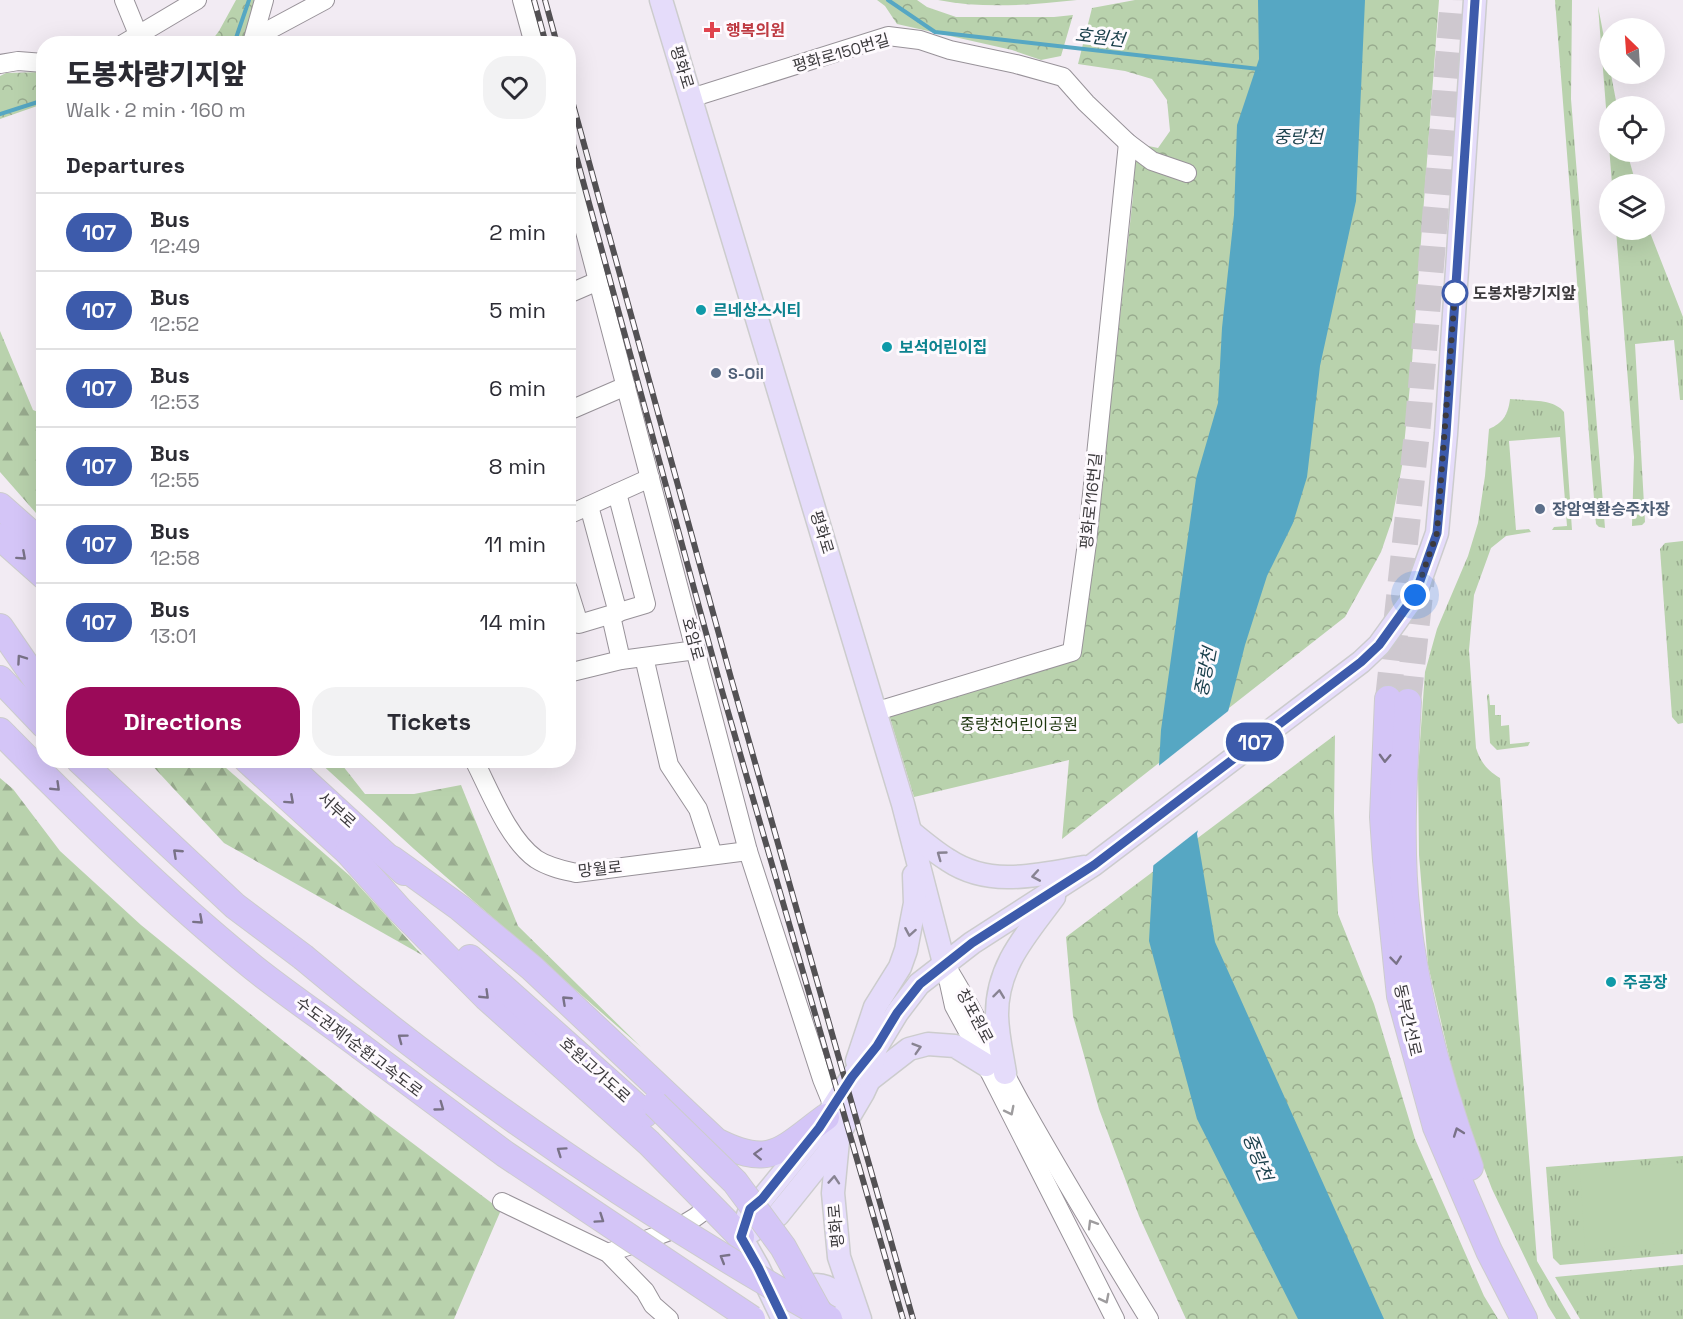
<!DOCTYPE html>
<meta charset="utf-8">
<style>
body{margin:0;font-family:"Space Grotesk","Noto Sans KR",sans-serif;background:#f2f2f3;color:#2b2b33;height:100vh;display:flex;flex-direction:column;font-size:22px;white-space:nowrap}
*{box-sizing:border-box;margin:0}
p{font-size:20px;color:#7c7c81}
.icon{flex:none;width:33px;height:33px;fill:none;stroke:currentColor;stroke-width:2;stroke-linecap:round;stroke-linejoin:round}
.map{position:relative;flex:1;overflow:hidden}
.details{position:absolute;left:36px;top:36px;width:540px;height:732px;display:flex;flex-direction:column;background:#fff;border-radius:24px;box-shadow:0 6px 24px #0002}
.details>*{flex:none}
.badge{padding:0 12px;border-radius:20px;font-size:21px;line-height:39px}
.needle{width:39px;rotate:335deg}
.fabs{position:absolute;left:1599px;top:18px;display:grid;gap:12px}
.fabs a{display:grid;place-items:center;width:66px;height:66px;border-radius:50%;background:#fff;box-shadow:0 6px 24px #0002;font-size:30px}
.you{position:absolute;width:30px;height:30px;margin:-15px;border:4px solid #fff;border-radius:50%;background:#1a73e8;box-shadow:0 0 0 9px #1a73e833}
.map>.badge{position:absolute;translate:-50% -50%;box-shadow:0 0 0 3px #fff}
h2{padding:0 30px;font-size:22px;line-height:54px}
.round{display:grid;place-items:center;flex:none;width:63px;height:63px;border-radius:24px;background:#f2f2f3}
.summary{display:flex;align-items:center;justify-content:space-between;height:102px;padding:0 30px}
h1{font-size:28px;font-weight:800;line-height:45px}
.cta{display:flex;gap:12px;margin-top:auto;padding:12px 30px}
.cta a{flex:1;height:69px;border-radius:24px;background:#9b0a59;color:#fff;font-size:24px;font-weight:800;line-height:69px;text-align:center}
.cta a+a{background:#f2f2f3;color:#2b2b33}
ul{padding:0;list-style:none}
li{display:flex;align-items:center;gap:18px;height:78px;padding:0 30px;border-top:2px solid #e1e1e2}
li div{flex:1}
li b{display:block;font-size:22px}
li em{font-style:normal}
li .badge{min-width:66px;font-weight:700;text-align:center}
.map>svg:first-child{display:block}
.grass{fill:url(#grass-tufts)}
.forest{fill:url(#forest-firs)}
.park{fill:url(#park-crowns)}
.garden{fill:#b9d2ad}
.water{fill:#56a7c3}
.pier{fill:#f2ebf3}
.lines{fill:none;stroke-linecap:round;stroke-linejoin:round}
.stream{stroke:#56a7c3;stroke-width:4}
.highway-tunnel{stroke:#cec8cf;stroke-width:26;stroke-dasharray:26 13;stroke-linecap:butt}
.minor-casing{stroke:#989299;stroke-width:20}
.major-casing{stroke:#cccccd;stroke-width:25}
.highway-casing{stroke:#cccccd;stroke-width:28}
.minor{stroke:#fff;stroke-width:18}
.major{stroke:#e5dcfa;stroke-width:22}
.highway{stroke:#d4c5f7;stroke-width:26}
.rail-casing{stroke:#535154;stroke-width:6}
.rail{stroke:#fefafe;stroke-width:4;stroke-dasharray:11;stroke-linecap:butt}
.highway-bridge-casing{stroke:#cccccd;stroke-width:28;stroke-linecap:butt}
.highway-bridge{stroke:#d4c5f7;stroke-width:26}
.oneway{stroke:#797287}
.oneway2{stroke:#888392}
.oneway3{stroke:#9e9c9e}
.line-casing{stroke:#fff;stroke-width:14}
.line{stroke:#3d5bab;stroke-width:9}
.walk{stroke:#3c3a3d;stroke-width:6;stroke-dasharray:0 10.8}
.health-dot{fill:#e0444e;stroke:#fefafe;stroke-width:2}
.stop-dot{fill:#fff;stroke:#3d5bab;stroke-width:3}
.culture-dot{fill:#0f9aa8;stroke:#fefafe;stroke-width:2}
.service-dot{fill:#5c6f8a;stroke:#fefafe;stroke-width:2}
.labels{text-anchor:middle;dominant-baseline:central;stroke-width:6;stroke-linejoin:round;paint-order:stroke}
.health-label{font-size:16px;font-weight:bold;fill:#be3a42;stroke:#fefafe;text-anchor:start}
.street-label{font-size:16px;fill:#3c3a3d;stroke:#fefafe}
.stop-label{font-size:16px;font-weight:bold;fill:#3c3a3d;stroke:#fefafe;text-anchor:start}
.culture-label{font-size:16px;font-weight:bold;fill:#0d838f;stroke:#fefafe;text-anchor:start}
.service-label{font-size:16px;font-weight:bold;fill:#4e5e75;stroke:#fefafe;text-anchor:start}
.park-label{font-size:16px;fill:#1d360e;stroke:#fefafe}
.water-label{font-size:18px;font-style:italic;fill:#1b404c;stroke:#fefafe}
</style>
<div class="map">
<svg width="1683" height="1319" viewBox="0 0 1683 1319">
<defs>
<pattern id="grass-tufts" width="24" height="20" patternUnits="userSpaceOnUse" patternTransform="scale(1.5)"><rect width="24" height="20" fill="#b9d2ad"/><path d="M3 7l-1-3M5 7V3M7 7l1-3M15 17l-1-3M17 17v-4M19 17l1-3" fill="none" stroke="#98ab8e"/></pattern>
<pattern id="forest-firs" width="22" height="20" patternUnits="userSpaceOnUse" patternTransform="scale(1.5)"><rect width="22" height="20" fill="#b9d2ad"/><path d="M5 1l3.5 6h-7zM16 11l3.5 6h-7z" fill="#98ab8e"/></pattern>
<pattern id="park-crowns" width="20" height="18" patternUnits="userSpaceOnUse" patternTransform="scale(1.5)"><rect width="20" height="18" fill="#b9d2ad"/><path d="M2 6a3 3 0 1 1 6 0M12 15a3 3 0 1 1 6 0" fill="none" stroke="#98ab8e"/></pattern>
</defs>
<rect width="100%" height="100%" fill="#f2ebf3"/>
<g class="grass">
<path d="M1555,0H1572L1571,99L1605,528L1599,527L1596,524Z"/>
<path d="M1598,6L1617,106H1610V152H1627L1636,184H1612Z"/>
<path d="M1616,230H1649L1683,317V400H1680L1674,340L1635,344L1645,522L1642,525L1632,526L1634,457Z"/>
<path d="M1510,399C1526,401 1554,398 1564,412L1572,530H1552L1554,527L1567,526L1560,437L1509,441L1516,530L1529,529L1531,532L1506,536L1491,548L1474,595L1469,650L1476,748C1481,763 1487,770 1500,778L1537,1261L1571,1319H1556L1548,1306L1492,1189L1461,1108L1428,965L1419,855L1418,770L1425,672L1437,629L1468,556L1478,523L1485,476L1489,429C1503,423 1508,415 1510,399Z"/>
<path d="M1683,541V723L1678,724L1672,717L1660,549L1665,543Z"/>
<path d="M1489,694L1490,705H1495V715H1501V726L1509,725L1510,744L1530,742L1528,746L1497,750L1490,743L1487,695Z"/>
<path d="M1683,1156V1254L1560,1265L1553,1258L1546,1167Z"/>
<path d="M1683,1265V1319H1580L1555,1277Z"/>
</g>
<g class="forest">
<path d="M0,331L33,410L43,414V521L0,472Z"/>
<path d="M148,761H218L350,876L422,955L224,843Z"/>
<path d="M318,761H339L365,794H414L461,785L518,926L641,1047L414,849Z"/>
<path d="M0,778L13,789L60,851L141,925L366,1108L501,1210L454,1319H0Z"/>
</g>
<g class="park">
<path d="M236,0H256L243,43L209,44L219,31Z"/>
<path d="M877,0H917L927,7L956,17H1054L1073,15L1061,56L1041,60L1012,50L897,24L885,6Z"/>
<path d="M938,0H1077C1030,5 984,9 938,0Z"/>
<path d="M1135,0H1439L1411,375L1402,466L1392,520L1381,552L1345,617L1062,839L1069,760L914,797L889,715L1077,659L1107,436L1133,196L1134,162L1139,144L1158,148L1170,131L1167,100L1152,79L1125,71L1078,64L1092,8Z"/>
<path d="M43,72V106L40,105L0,119V76L6,73Z"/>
<path d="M1335,735L1334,812L1338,914L1374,1004L1415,1139L1484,1296L1498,1319H1186L1139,1216L1099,1109L1073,1016L1066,937Z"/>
</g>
<path class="garden" d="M1683,1163V1242L1585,1250L1580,1170Z"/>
<path class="water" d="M1258,0H1365L1356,201L1320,366L1307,477L1293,523L1267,576L1245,645L1197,834L1215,942L1384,1319H1298L1197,1119L1149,941L1161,730L1196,479L1218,403L1222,328L1234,215L1237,125L1259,59Z"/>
<path class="pier" d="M1232,708L1201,828L1150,868L1156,768Z"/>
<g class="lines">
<g class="stream">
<path d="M888,0L935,32L1259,69"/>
<path d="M232,44L236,38L249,0"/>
<path d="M0,114L44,100"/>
</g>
<g class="highway-tunnel">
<path d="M1388,699L1418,423L1453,0"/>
<path d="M1408,702L1422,577"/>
</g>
<defs>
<g id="minor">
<path d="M124,0L142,44"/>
<path d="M522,0L534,44"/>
<path d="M252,43L264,0"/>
<path d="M123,44L197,0"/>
<path d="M252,44L271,29L325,0"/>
<path d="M0,64L18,61L44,63"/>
<path d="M691,98L888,36L920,40L950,50L1016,64L1063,77L1086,103L1128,143L1152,161L1187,173"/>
<path d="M568,167L748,851L822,1079L833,1106"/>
<path d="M568,294L598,281"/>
<path d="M568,411L626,386"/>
<path d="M589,506L618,613"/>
<path d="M568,515L650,478"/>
<path d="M568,589L579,624L646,604L617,493"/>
<path d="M611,616L621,660"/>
<path d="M644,657L669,765L698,809L713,855"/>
<path d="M568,673L621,660L696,650"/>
<path d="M874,712L1072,652L1087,543L1128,143"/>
<path d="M474,760C490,791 508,839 536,859C548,867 563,870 576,873L748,851"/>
<path d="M944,963C974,1009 996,1059 1023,1107C1063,1178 1106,1249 1149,1319"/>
<path d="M947,974L954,1006L986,1065L1115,1319"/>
<path d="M502,1202L608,1253L645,1291L653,1305L669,1319"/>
<path d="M608,1253C637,1242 690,1229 709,1205"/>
</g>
<g id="major">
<path d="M661,0L903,804L944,963"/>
<path d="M911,832C923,842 935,852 948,860C990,888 1038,875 1084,867"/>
<path d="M857,1061L875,1007L900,967L906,950L915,903L914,875"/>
<path d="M1005,1073C1002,1054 997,1033 997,1014C997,965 1027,934 1054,897"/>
<path d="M869,1080L909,1049L928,1044L955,1046L986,1065"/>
<path d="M838,1141L833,1193L839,1257L860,1319"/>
<path d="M750,1232L778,1215L827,1154L863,1093L869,1080L875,1052"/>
<path d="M741,1237L750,1209L762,1199L819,1129L852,1077L877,1046L897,1013L919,984L972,943L1093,865L1361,662L1379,645L1415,595L1437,533L1446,434L1475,0"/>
<path d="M741,1237L758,1267L783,1319"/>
<path d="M799,1319L793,1300C799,1291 805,1285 816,1285C835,1286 840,1298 852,1313"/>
</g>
<g id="highway">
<path d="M0,506L44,545"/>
<path d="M0,537L44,576"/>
<path d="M0,627L44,691"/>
<path d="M0,679L44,725"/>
<path d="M1388,699L1383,817L1386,860L1400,996L1436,1127L1489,1251L1524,1319"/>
<path d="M1408,702C1404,773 1399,845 1407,916C1417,1002 1441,1087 1470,1167"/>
<path d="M0,731C81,813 164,895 254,968C288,995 325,1020 360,1046"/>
<path d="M79,760L235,906L303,957"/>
<path d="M247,760L360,863"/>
<path d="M282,760L404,872"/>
<path d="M348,852L399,909L486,997L649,1143L741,1237"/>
<path d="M392,859L460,908L532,968L716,1141C771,1169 781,1150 826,1117"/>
<path d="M470,958L645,1114"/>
</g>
</defs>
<use href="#minor" class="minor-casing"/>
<use href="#major" class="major-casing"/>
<use href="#highway" class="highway-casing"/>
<use href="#minor" class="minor"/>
<use href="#major" class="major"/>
<use href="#highway" class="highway"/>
<defs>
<g id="rail">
<path d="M534,0L546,44"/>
<path d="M545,0L557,44"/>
<path d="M568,86L731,678L913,1319"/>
<path d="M568,126L720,684L903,1319"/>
</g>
</defs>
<use href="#rail" class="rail-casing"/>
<use href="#rail" class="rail"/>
<defs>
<g id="highway-bridge">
<path d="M303,957C466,1094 644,1214 829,1319"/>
<path d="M360,1046L505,1154L752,1319"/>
<path d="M655,1104L735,1182L783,1247L821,1316"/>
</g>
</defs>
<use href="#highway-bridge" class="highway-bridge-casing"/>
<use href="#highway-bridge" class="highway-bridge"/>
</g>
<defs><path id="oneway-chevron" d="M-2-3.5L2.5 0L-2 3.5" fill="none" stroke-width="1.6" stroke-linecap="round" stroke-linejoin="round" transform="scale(1.5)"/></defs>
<g class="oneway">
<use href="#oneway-chevron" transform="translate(22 556) rotate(42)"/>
<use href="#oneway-chevron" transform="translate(21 659) rotate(-125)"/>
<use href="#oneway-chevron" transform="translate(1385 758) rotate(92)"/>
<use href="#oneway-chevron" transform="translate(56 787) rotate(44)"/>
<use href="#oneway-chevron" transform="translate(290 800) rotate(42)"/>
<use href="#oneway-chevron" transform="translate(177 853) rotate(-137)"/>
<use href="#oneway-chevron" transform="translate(199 920) rotate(42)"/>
<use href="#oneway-chevron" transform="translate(1396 960) rotate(84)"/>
<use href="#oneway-chevron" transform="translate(485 995) rotate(44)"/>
<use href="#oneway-chevron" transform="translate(566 1000) rotate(-137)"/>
<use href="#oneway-chevron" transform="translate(402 1038) rotate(-143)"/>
<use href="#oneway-chevron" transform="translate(440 1107) rotate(36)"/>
<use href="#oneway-chevron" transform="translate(1458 1132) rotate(-110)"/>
<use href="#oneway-chevron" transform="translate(561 1151) rotate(-145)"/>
<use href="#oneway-chevron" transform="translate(758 1154) rotate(-178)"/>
<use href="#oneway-chevron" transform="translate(600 1219) rotate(34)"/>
<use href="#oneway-chevron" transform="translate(724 1258) rotate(-149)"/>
</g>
<g class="oneway2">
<use href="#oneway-chevron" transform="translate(941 855) rotate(-144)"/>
<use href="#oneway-chevron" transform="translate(1036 876) rotate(170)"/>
<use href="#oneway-chevron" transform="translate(910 932) rotate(100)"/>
<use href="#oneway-chevron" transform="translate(999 994) rotate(-83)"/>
<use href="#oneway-chevron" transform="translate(917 1048) rotate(-17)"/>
<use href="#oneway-chevron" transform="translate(834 1180) rotate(-86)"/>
</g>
<g class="oneway3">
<use href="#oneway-chevron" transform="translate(1010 1111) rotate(63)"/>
<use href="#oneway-chevron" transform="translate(1092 1224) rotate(-121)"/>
<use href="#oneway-chevron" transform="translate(1105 1299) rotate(63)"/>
</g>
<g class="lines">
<defs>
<path id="line" d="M783,1319L758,1267L741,1237L750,1209L762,1199L819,1128L852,1077L877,1046L897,1013L920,984L972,943L1094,865L1361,662L1379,645L1415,595L1437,533L1446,434L1475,0"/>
</defs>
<use href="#line" class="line-casing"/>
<use href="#line" class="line"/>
<path class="walk" d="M1415,595L1437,533L1455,293"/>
</g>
<path class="health-dot" d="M709 21h6v6h6v6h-6v6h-6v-6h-6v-6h6z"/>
<circle class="stop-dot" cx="1455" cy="293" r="12"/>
<g class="culture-dot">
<circle cx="701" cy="310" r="6"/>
<circle cx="887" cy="347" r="6"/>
<circle cx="1611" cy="982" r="6"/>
</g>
<g class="service-dot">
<circle cx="716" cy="373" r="6"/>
<circle cx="1540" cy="509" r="6"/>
</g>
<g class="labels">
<g class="health-label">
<text x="726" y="30">행복의원</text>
</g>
<g class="street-label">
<text transform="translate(841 53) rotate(-16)">평화로150번길</text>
<text transform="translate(682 67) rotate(73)">평화로</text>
<text transform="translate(1091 501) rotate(-84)">평화로116번길</text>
<text transform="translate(822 532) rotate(73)">평화로</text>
<text transform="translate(693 639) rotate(75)">호암로</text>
<text transform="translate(337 810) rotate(42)">서부로</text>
<text transform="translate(600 869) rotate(-6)">망월로</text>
<text transform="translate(975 1016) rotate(62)">창포원로</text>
<text transform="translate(1408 1020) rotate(77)">동부간선로</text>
<text transform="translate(359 1047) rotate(37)">수도권제1순환고속도로</text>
<text transform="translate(595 1070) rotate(42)">호원고가도로</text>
<text transform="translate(836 1226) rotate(-95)">평화로</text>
</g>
<g class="stop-label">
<text x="1473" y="293">도봉차량기지앞</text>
</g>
<g class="culture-label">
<text x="713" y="310">르네상스시티</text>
<text x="899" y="347">보석어린이집</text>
<text x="1623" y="982">주공장</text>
</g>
<g class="service-label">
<text x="728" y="373">S-Oil</text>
<text x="1552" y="509">장암역환승주차장</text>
</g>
<g class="park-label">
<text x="1019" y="724">중랑천어린이공원</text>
</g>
<g class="water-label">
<text transform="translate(1100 37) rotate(7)">호원천</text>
<text x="1298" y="136">중랑천</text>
<text transform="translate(1205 672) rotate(-79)">중랑천</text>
<text transform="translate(1258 1157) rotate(68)">중랑천</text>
</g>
</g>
</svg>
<div class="fabs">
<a><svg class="needle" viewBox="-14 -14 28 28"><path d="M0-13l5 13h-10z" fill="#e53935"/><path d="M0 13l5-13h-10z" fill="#7c7c81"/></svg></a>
<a><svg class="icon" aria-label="locate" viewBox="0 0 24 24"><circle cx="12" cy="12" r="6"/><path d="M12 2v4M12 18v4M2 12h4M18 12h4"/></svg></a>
<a><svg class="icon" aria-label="layers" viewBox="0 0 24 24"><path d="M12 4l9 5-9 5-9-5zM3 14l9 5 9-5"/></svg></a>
</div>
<div class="you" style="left:1415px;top:595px"></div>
<b class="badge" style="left:1255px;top:742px;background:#3d5bab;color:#fff">107</b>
<section class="details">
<div class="summary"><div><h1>도봉차량기지앞</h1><p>Walk · 2 min · 160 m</p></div><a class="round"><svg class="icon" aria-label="heart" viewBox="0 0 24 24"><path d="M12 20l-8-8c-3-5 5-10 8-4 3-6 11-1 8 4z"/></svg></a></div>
<h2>Departures</h2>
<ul>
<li><span class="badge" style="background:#3d5bab;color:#fff">107</span><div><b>Bus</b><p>12:49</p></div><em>2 min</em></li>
<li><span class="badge" style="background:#3d5bab;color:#fff">107</span><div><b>Bus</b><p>12:52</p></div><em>5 min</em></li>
<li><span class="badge" style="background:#3d5bab;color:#fff">107</span><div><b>Bus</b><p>12:53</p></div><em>6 min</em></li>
<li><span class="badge" style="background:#3d5bab;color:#fff">107</span><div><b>Bus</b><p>12:55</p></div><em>8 min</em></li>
<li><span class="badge" style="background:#3d5bab;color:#fff">107</span><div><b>Bus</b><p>12:58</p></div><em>11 min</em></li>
<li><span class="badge" style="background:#3d5bab;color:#fff">107</span><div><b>Bus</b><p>13:01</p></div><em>14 min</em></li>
</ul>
<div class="cta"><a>Directions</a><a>Tickets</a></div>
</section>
</div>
